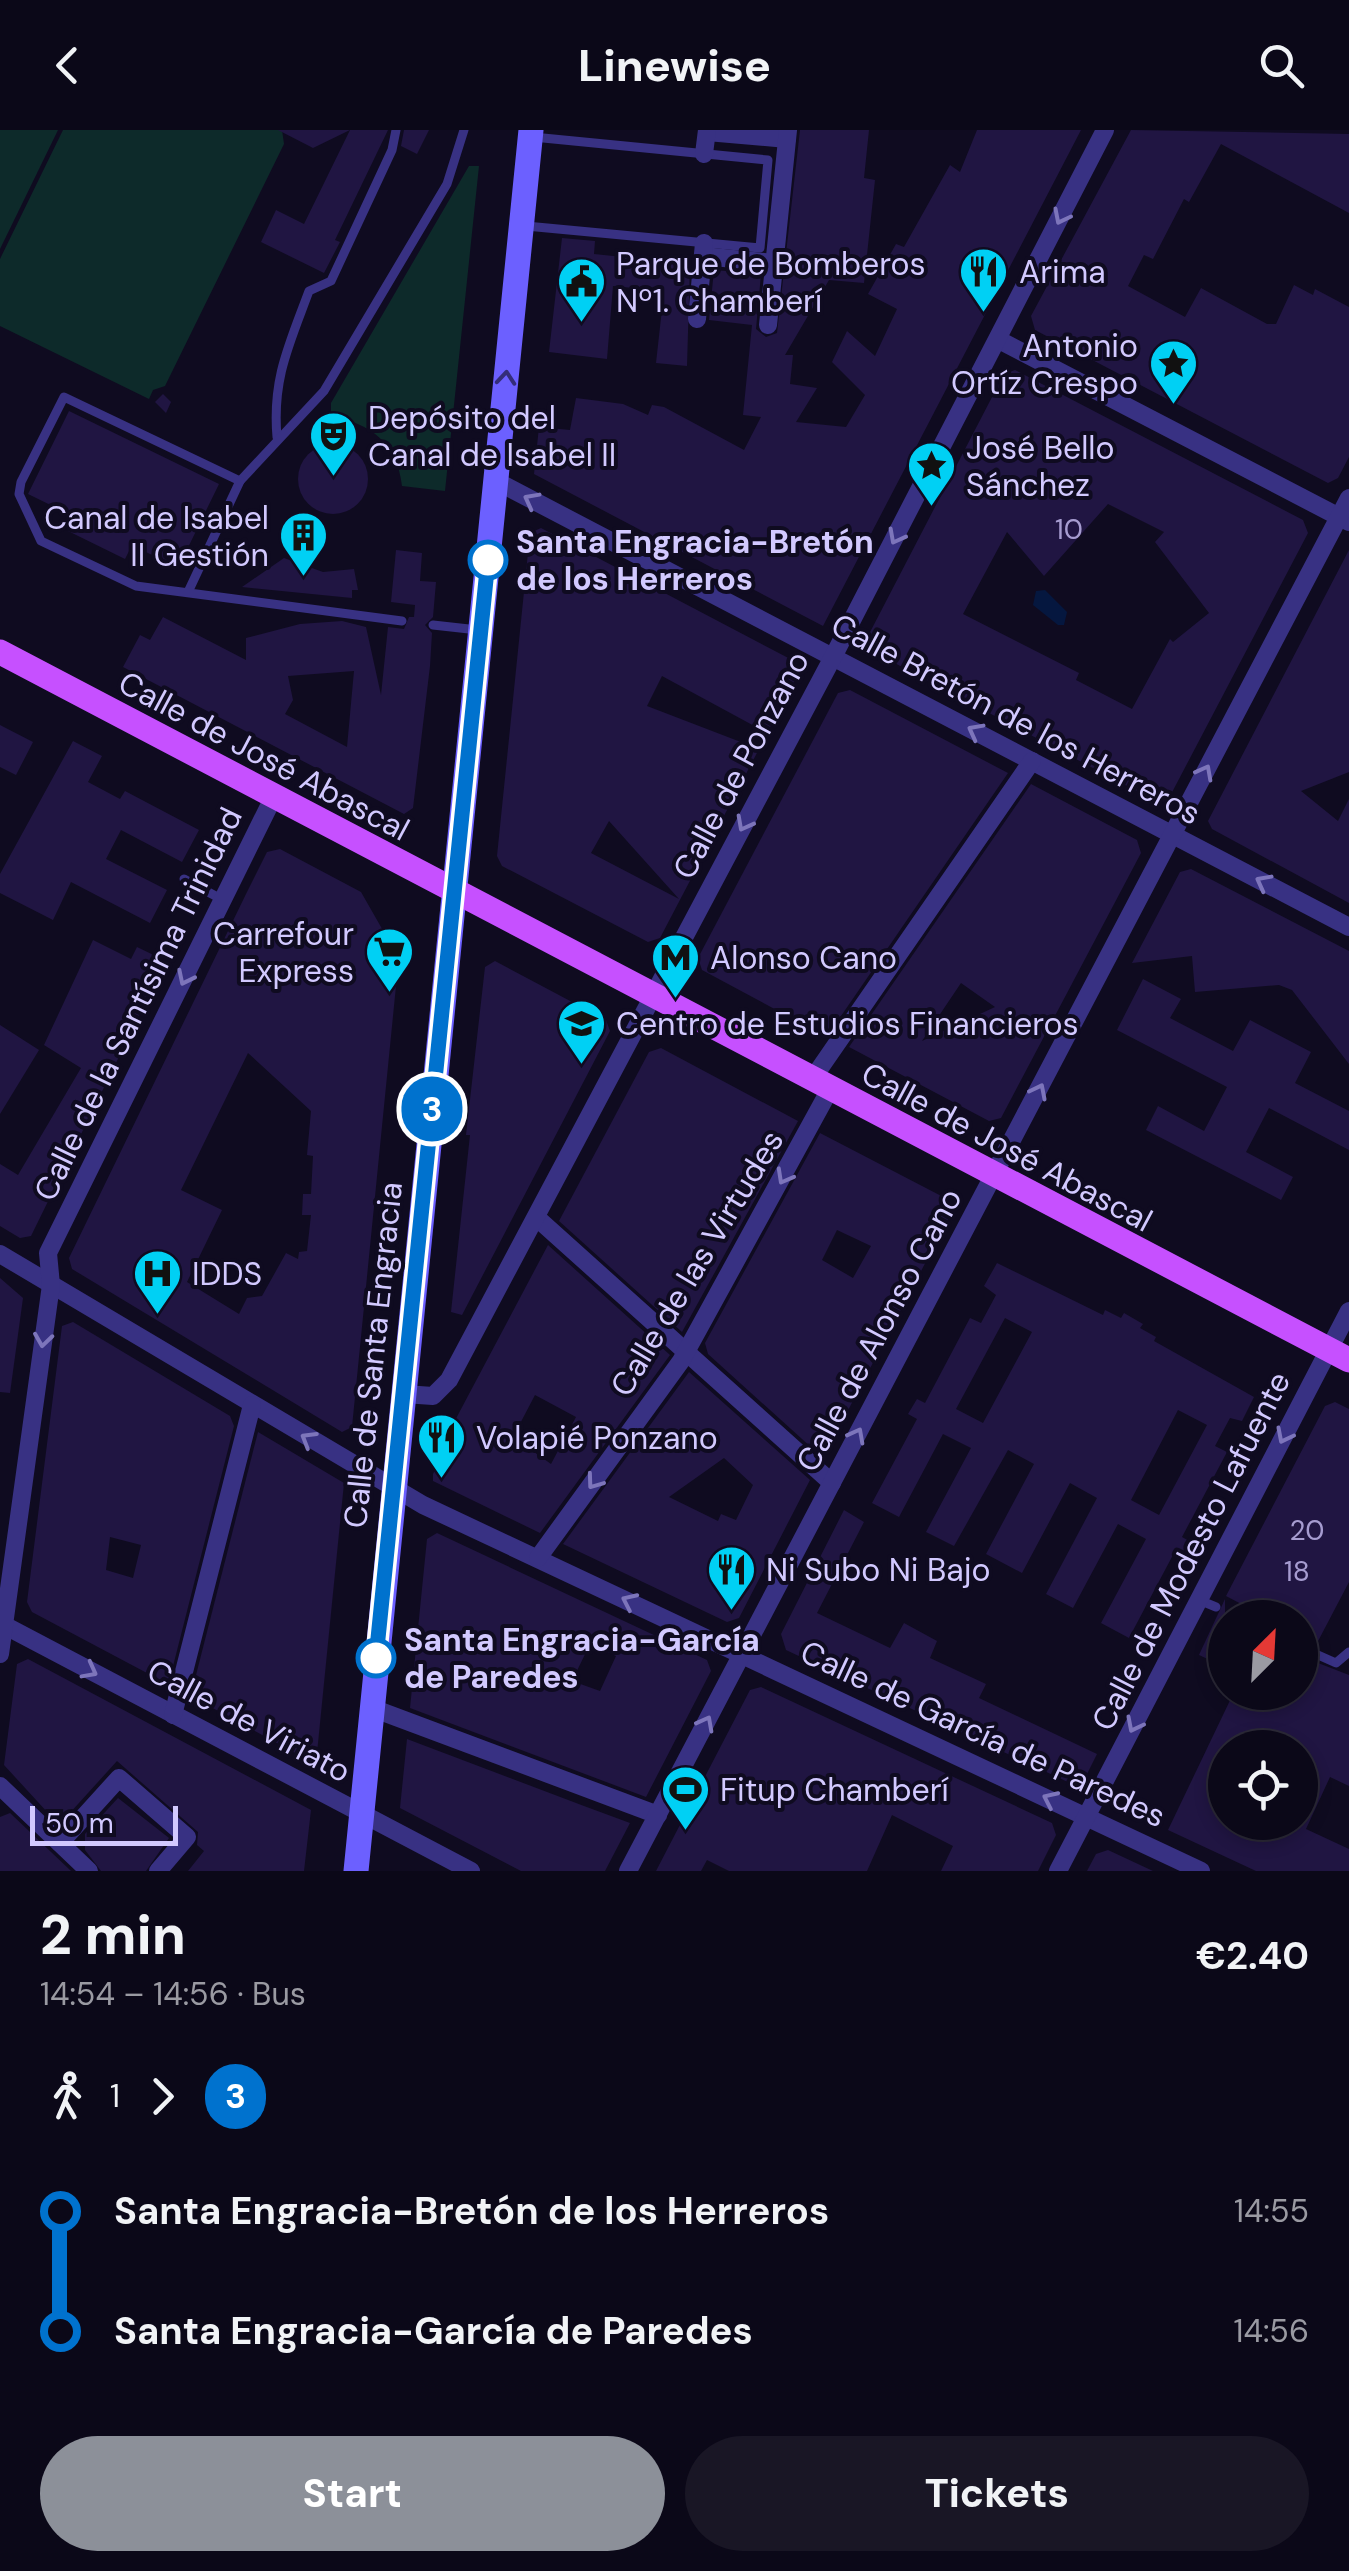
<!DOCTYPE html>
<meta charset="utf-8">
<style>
body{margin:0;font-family:"DM Sans",sans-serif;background:#191625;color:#f1f3f6;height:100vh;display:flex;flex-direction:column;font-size:38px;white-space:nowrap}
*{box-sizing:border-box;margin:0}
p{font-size:32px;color:#9a9aa2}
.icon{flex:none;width:55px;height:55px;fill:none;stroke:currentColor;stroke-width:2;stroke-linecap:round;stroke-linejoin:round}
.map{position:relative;height:1741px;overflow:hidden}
.sheet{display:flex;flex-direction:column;background:#0b0818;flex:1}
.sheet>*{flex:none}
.badge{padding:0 20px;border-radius:32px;font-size:35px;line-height:65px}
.needle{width:65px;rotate:24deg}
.controls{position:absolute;left:1208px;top:1470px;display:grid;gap:20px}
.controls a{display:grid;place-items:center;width:110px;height:110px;border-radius:50%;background:#0b0818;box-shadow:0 5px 15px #0003,0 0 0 2px #2b2937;font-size:50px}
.scale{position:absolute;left:30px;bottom:25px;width:148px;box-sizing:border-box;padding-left:10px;border:5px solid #d2c9ff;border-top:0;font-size:28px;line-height:35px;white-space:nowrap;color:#d2c9ff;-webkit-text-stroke:8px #0f0b20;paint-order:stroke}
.map>.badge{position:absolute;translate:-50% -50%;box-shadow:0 0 0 5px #fff}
.legs{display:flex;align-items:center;gap:15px;height:110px;padding:0 40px;font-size:32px}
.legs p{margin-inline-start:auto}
.head{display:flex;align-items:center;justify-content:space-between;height:170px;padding:0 40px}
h1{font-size:55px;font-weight:800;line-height:75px}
.action{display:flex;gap:20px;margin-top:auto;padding:20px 40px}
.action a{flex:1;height:115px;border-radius:60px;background:#8c9099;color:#fff;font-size:40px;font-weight:800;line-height:115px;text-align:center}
.action a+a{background:#191625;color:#f1f3f6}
ul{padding:0 40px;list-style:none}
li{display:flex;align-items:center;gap:35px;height:120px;font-size:38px}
li i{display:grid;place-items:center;width:15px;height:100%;margin:0 12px;background:currentColor}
li i::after{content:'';width:25px;height:25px;margin:-12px;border:8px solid;border-radius:50%;background:#0b0818}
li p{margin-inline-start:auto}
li:first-child i{background:linear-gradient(#0000 50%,currentColor 0)}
li:last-child i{background:linear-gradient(currentColor 50%,#0000 0)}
header{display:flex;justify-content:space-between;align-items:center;height:130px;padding:0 40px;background:#0b0818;font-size:45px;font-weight:800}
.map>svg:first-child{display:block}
.green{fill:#0d2a2a}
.water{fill:#05173f}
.building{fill:#201542;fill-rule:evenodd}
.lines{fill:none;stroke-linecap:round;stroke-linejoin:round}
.lane{stroke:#383183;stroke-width:9}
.street{stroke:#383183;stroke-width:18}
.secondary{stroke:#6c60ff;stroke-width:25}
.primary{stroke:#c650ff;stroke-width:25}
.oneway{stroke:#7d75bb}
.oneway2{stroke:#342d79}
.line-1-casing{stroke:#fff;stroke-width:22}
.line-1{stroke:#0072ce;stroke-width:15}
.stop-1-dot{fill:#fff;stroke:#0072ce;stroke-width:5}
.labels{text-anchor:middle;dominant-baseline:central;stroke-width:8;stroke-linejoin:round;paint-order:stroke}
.number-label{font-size:28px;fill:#a69cd0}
.poi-label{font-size:32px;fill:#d2c9ff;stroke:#0f0b20;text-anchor:start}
.stop-label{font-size:32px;font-weight:bold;fill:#d2c9ff;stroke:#0f0b20;text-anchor:start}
.street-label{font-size:32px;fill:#d2c9ff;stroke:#0f0b20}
</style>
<header><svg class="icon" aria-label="back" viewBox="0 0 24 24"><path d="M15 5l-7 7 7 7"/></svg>Linewise<svg class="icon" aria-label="search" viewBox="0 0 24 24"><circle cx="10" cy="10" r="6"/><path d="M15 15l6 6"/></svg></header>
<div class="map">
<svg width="1349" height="1741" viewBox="0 0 1349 1741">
<rect width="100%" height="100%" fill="#0f0b20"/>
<g class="green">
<path d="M0,0H58L0,119Z"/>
<path d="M63,0H282L284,14L165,256L153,260L149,269L0,196V129Z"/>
<path d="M469,36H479L445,361L402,356C397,312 371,295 331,285V273Z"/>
</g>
<path class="water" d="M1045,460L1067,482L1064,495H1058L1033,475L1036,461Z"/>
<g class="building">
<path d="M278,0H350L313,18Z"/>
<path d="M350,0H388L335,110L340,112L324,143L261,112L276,80L304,94Z"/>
<path d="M404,0H429L417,24L401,16Z"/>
<path d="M800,0H869L864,48L875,50L864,153L829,150L785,225H793L790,254L817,258L796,292L846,297L865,265L832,232L847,201L875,226L897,179L868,164L896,114L904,117L950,35L960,42L977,0H1081L823,496L534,344L539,297L570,300L576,268L623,274L648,285L652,275L664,277L744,320L761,287L743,285L752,195L709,190L714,140L761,144L756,199L766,207L777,203Z"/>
<path d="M1131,0L1349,4V83L1221,14L1189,72L1184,69L1153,129L1144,125L1128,156L1185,187L1201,158L1267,194H1276L1294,155L1313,165L1315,159L1349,177V327L1338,348L1328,353L1035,200L1031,186Z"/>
<path d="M562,108L595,111L594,124L690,134L687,236L656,233L664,161L613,156L607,229L549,222Z"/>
<path d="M1015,240L1303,390L1308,403L1168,670L1159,673L870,520L867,508L1004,244ZM1108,374L1164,402L1155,412L1209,483L1173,512L1170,509L1132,579L1076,550L1079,543L963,484L1007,402L1044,446Z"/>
<path d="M163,264L171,272L166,283L155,272Z"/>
<path d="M69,281L219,354L178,438L132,415L125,429L68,401L75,387L28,364Z"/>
<circle cx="333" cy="349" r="35"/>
<path d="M541,398L796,532L799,543L767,603L662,546L647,576L759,619L660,808L648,812L502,736L497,726L530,403ZM609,691L679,769L591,723Z"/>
<path d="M396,420L422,423L420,451L436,452L433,487L425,495L432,503L430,536L413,678L404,684L123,537L140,505L150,510L163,487L246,530V508L300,494L342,491L366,497L381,565L388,497L404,499L409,487H414L415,475L391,472ZM354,541L347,617L285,584L293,570L288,546Z"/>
<path d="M1349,420V642L1301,661L1338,691L1349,669V773L1212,699L1208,691Z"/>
<path d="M284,428L323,442L354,439L358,460H352V468L242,457Z"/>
<path d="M850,560L1008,643L830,902L821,904L702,840L698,828L838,563Z"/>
<path d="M0,595L33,612L16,645L0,637Z"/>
<path d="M73,611L102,626L88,652L120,669L125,661L199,700L182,732L121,700L106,729L167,760L150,793L71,752L53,790L0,763V744Z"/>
<path d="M1031,654L1137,710L1141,723L1001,988L989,991L849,917ZM961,853L995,877L922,911Z"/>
<path d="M280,719L361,762L389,811L384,855L396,856L352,1297L342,1302L72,1139L69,1128L246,764L267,722ZM248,923L311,981L307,1025L313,1026L311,1064H303L302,1085H311L307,1121L299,1122L298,1129L286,1123L262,1166L247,1168L239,1184L187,1152L222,1080L181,1060Z"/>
<path d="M1191,739L1349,821V934L1292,860L1279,855L1195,862L1192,826L1132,833L1180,742Z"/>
<path d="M93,810L131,829L137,817L166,831L31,1106L20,1108L0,1096V1034L18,1045L81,938L44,915Z"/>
<path d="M495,831L606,890L610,901L462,1185L451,1182L470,1005H466L485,837Z"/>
<path d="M1143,849L1181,869L1170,888L1233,921L1250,890L1311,922L1295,953L1349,981V1020L1269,978L1246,1022L1293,1047L1281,1070L1146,1000L1158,976L1204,1001L1227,957L1117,900Z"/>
<path d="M0,895L39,920L0,984Z"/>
<path d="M661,918L798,991L682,1202L559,1091L649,922Z"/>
<path d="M820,1003L949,1070L952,1082L823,1328L708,1224L705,1213ZM837,1100L871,1116L853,1148L822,1130Z"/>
<path d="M548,1115L670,1225L540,1403L433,1351V1344L439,1332L434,1330ZM535,1265L576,1287L551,1334L513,1307Z"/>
<path d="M997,1133L1103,1185L1105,1180L1121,1188L1124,1183L1143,1194L1140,1198L1156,1207L1154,1211L1254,1267L1242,1291L1230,1288L1215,1316L1227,1322L1182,1407L1191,1412L1182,1427L1174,1423L1129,1508L1101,1493L1146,1409L1118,1394L1073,1478L1046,1464L1097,1368L1070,1353L1022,1443L986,1424L1034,1334L1008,1320L954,1416L926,1402L971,1318L943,1304L899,1387L872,1373L917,1289L908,1284L917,1269L925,1273L970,1188L981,1193L996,1165L984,1156ZM1005,1188L1032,1202L983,1293L956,1279ZM1178,1280L1207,1295L1159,1385L1131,1370Z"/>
<path d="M0,1148L23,1168L10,1263L0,1262Z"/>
<path d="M73,1192L230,1286L234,1296L170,1548L162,1551L32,1482L27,1472L62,1196ZM110,1407L141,1415L133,1448L106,1440Z"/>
<path d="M689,1242L810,1350L739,1488L727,1492L563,1414ZM724,1328L753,1355L736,1390L721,1384L718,1391L669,1367Z"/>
<path d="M1335,1272L1349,1279V1452L1316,1515L1300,1509V1488H1268L1226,1466L1325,1276Z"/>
<path d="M258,1302L344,1353L317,1623L306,1629L200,1571L194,1553Z"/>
<path d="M844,1380L864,1392L817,1483L890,1518L904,1493L937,1511L930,1528L986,1554L979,1568L1097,1624L1084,1650L1072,1654L786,1520L781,1504Z"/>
<path d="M437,1403L707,1530L711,1541L646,1667L410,1578L427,1409ZM590,1514L616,1526L600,1561L572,1551Z"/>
<path d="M1225,1469V1537L1199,1525Z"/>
<path d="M1300,1526L1349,1545V1656L1330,1647L1306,1699L1349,1719V1741H1256L1168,1700L1234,1562H1300ZM1225,1618H1300V1630L1312,1636L1300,1660V1692H1225Z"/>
<path d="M28,1529L311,1680L304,1741H188L204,1721L197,1715L198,1702L117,1631L59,1695L4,1635L17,1534Z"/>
<path d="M761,1557L1052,1693L1056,1705L1038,1741H941L953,1716L892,1685L867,1741H729L707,1730L701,1741H656L750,1560Z"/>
<path d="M407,1609L584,1676L630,1693L605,1741H521L400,1678Z"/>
<path d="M118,1668L169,1708L146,1741H101L85,1720V1704Z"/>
<path d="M10,1683L71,1741H0V1687Z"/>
<path d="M1108,1720L1153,1741H1087L1096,1724Z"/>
</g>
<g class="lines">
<g class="lane">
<path d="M526,96L760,118L768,30L533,7"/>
<path d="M277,307C272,249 289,215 309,161L331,151L392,20L396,0"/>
<path d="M240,351L324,261L447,54L464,0"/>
<path d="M189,460L240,351L64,267L21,352L19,364L41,411L136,456L402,491"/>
<path d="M433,495L478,500"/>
<path d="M184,749L223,770"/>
<path d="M1199,1470L1216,1477"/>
<path d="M1235,1486L1238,1488"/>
<path d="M1300,1517L1336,1533L1349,1522"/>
</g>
<g class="street">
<path d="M707,2L787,9"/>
<path d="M704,24L707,0"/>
<path d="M703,126L774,133"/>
<path d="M697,189L704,113"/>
<path d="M768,195L788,0"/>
<path d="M999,210L1349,392"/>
<path d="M496,351L1349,797"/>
<path d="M811,951L1032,631"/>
<path d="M537,1088L832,1353"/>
<path d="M0,1124L423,1375L1201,1741"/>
<path d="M404,1264L433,1266L449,1250L833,527L1105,0"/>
<path d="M538,1428L681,1231L829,961"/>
<path d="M0,1493L471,1741"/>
<path d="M0,1524L51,1155L48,1123L274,666"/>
<path d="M372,1578L658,1685"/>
<path d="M173,1585L252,1275"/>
<path d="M0,1656L89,1741"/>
<path d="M60,1713L119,1648L187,1707L158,1741"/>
<path d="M628,1741L1349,368"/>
<path d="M1058,1741L1349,1181"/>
</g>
<path class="secondary" d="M356,1741L531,0"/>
<path class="primary" d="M0,522L1349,1230"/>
</g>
<defs><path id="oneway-chevron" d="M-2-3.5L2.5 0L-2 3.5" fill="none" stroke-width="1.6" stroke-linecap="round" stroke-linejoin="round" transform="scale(2.5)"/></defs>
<g class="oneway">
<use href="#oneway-chevron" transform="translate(1061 87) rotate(117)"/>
<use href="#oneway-chevron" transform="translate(531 370) rotate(-152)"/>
<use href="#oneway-chevron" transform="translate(896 407) rotate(118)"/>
<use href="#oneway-chevron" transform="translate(975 601) rotate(-152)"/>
<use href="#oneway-chevron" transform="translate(1205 642) rotate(-62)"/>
<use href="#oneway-chevron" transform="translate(744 694) rotate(118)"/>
<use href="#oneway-chevron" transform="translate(1263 752) rotate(-152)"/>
<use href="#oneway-chevron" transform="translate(185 848) rotate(116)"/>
<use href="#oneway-chevron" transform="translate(1039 961) rotate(-63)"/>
<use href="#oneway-chevron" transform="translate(784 1047) rotate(119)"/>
<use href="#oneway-chevron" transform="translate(43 1210) rotate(98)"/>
<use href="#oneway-chevron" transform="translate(857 1305) rotate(-62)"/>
<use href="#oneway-chevron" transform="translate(1284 1306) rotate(117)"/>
<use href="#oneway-chevron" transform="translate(308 1309) rotate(-149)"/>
<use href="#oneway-chevron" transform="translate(594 1352) rotate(126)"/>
<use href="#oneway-chevron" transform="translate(629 1471) rotate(-155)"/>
<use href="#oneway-chevron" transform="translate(90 1541) rotate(28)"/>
<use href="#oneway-chevron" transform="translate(706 1593) rotate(-62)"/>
<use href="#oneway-chevron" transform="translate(1134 1595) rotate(117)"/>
<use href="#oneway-chevron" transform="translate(1050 1669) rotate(-155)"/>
</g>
<use class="oneway2" href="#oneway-chevron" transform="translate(506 248) rotate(-85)"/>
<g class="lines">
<defs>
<path id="line-1" d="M376,1528L488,430"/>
</defs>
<use href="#line-1" class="line-1-casing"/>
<use href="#line-1" class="line-1"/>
</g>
<defs>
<symbol id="restaurant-pin" viewBox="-11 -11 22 30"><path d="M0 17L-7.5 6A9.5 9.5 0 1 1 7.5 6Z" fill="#00d0f4" stroke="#0f0b20"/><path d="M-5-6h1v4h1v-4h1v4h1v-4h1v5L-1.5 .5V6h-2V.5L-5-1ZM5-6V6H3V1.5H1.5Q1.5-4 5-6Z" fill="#111"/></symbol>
<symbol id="civic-pin" viewBox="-11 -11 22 30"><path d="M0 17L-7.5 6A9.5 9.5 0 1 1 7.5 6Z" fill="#00d0f4" stroke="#0f0b20"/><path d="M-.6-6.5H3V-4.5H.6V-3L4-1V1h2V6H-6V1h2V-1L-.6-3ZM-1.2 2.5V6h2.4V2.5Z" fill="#111"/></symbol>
<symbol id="sight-pin" viewBox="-11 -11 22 30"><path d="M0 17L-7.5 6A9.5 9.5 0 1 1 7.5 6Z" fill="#00d0f4" stroke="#0f0b20"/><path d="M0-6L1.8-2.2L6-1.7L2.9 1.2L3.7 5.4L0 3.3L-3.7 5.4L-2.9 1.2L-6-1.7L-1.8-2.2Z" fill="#111"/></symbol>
<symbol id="theatre-pin" viewBox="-11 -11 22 30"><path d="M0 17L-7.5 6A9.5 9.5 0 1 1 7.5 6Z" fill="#00d0f4" stroke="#0f0b20"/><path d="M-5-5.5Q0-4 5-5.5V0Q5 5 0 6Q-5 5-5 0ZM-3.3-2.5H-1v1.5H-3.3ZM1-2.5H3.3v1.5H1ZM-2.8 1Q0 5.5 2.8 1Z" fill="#111"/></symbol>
<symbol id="building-pin" viewBox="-11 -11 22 30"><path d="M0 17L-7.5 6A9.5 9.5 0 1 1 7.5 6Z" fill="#00d0f4" stroke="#0f0b20"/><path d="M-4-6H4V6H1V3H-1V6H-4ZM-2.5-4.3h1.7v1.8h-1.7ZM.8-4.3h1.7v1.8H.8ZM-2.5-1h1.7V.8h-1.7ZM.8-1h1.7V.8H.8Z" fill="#111"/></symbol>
<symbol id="supermarket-pin" viewBox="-11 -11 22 30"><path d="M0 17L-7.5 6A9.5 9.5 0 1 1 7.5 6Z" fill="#00d0f4" stroke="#0f0b20"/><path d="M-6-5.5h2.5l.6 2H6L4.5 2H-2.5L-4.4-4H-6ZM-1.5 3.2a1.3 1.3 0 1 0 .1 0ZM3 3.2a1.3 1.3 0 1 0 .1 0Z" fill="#111"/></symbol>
<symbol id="metro-pin" viewBox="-11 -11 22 30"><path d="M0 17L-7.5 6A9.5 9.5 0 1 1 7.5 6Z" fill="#00d0f4" stroke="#0f0b20"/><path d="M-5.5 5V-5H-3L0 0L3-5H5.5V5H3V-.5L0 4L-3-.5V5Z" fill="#111"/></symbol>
<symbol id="university-pin" viewBox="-11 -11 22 30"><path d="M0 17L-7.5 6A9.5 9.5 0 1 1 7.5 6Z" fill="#00d0f4" stroke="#0f0b20"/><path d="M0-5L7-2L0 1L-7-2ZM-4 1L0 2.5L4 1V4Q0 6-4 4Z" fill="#111"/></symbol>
<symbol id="hospital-pin" viewBox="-11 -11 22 30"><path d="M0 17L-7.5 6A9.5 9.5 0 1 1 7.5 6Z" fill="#00d0f4" stroke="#0f0b20"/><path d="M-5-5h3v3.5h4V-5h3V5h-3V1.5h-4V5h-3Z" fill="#111"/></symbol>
<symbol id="stadium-pin" viewBox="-11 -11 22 30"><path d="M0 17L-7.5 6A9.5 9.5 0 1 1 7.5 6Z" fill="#00d0f4" stroke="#0f0b20"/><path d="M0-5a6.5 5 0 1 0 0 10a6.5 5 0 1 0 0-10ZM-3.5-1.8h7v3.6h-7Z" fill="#111"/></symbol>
</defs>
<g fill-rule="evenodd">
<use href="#restaurant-pin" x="956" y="114" width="55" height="75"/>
<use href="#civic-pin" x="554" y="124" width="55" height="75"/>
<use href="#sight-pin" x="1146" y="206" width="55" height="75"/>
<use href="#theatre-pin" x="306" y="278" width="55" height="75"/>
<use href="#sight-pin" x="904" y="308" width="55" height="75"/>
<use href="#building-pin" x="276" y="378" width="55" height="75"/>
<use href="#supermarket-pin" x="362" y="794" width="55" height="75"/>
<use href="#metro-pin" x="648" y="800" width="55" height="75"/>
<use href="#university-pin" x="554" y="866" width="55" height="75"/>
<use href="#hospital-pin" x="130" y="1116" width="55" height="75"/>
<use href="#restaurant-pin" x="414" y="1280" width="55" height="75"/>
<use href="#restaurant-pin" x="704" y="1412" width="55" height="75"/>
<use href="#stadium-pin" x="658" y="1632" width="55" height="75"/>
</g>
<g class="stop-1-dot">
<circle cx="488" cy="430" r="18"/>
<circle cx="376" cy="1528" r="18"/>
</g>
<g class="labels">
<g class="number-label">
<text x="1069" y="399">10</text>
<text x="1307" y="1400">20</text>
<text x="1297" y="1441">18</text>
</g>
<g class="poi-label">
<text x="616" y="134">Parque de Bomberos<tspan x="616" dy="37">Nº1. Chamberí</tspan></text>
<text x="1019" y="142">Arima</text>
<text x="1138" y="216" text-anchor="end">Antonio<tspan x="1138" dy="37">Ortíz Crespo</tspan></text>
<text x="368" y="288">Depósito del<tspan x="368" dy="37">Canal de Isabel II</tspan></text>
<text x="966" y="318">José Bello<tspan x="966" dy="37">Sánchez</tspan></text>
<text x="269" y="388" text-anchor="end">Canal de Isabel<tspan x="269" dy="37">II Gestión</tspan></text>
<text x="354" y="804" text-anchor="end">Carrefour<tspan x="354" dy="37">Express</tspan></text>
<text x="710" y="828">Alonso Cano</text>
<text x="616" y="894">Centro de Estudios Financieros</text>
<text x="192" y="1144">IDDS</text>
<text x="476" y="1308">Volapié Ponzano</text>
<text x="766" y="1440">Ni Subo Ni Bajo</text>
<text x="720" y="1660">Fitup Chamberí</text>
</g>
<g class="stop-label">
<text x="516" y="412">Santa Engracia-Bretón<tspan x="516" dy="37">de los Herreros</tspan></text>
<text x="404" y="1510">Santa Engracia-García<tspan x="404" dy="37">de Paredes</tspan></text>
</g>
<g class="street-label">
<text transform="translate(1016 589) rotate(28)">Calle Bretón de los Herreros</text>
<text transform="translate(264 626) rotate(28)">Calle de José Abascal</text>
<text transform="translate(741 635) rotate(-62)">Calle de Ponzano</text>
<text transform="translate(138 874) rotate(-64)">Calle de la Santísima Trinidad</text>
<text transform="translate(1007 1017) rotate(28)">Calle de José Abascal</text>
<text transform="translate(697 1133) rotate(-59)">Calle de las Virtudes</text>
<text transform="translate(879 1200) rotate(-62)">Calle de Alonso Cano</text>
<text transform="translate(373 1225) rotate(-84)">Calle de Santa Engracia</text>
<text transform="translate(1191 1421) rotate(-63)">Calle de Modesto Lafuente</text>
<text transform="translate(249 1591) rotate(28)">Calle de Viriato</text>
<text transform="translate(983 1604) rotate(25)">Calle de García de Paredes</text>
</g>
</g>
</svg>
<div class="controls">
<a><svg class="needle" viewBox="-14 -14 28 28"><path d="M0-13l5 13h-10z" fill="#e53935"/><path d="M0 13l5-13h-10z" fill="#9a9aa2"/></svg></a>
<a><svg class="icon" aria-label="locate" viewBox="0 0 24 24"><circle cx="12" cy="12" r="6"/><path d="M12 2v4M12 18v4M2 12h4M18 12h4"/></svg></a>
</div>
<div class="scale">50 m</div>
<b class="badge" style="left:432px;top:979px;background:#0072ce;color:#fff">3</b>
</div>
<section class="sheet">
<div class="head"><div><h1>2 min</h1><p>14:54 – 14:56 · Bus</p></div><b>€2.40</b></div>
<div class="legs"><svg class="icon" aria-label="walk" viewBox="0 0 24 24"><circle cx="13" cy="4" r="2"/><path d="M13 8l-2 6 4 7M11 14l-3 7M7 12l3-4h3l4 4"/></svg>1<svg class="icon" aria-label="forward" viewBox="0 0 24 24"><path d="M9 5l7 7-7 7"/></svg><b class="badge" style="background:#0072ce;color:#fff">3</b></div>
<ul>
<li><i style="color:#0072ce"></i><b>Santa Engracia-Bretón de los Herreros</b><p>14:55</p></li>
<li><i style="color:#0072ce"></i><b>Santa Engracia-García de Paredes</b><p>14:56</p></li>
</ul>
<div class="action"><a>Start</a><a>Tickets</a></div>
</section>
